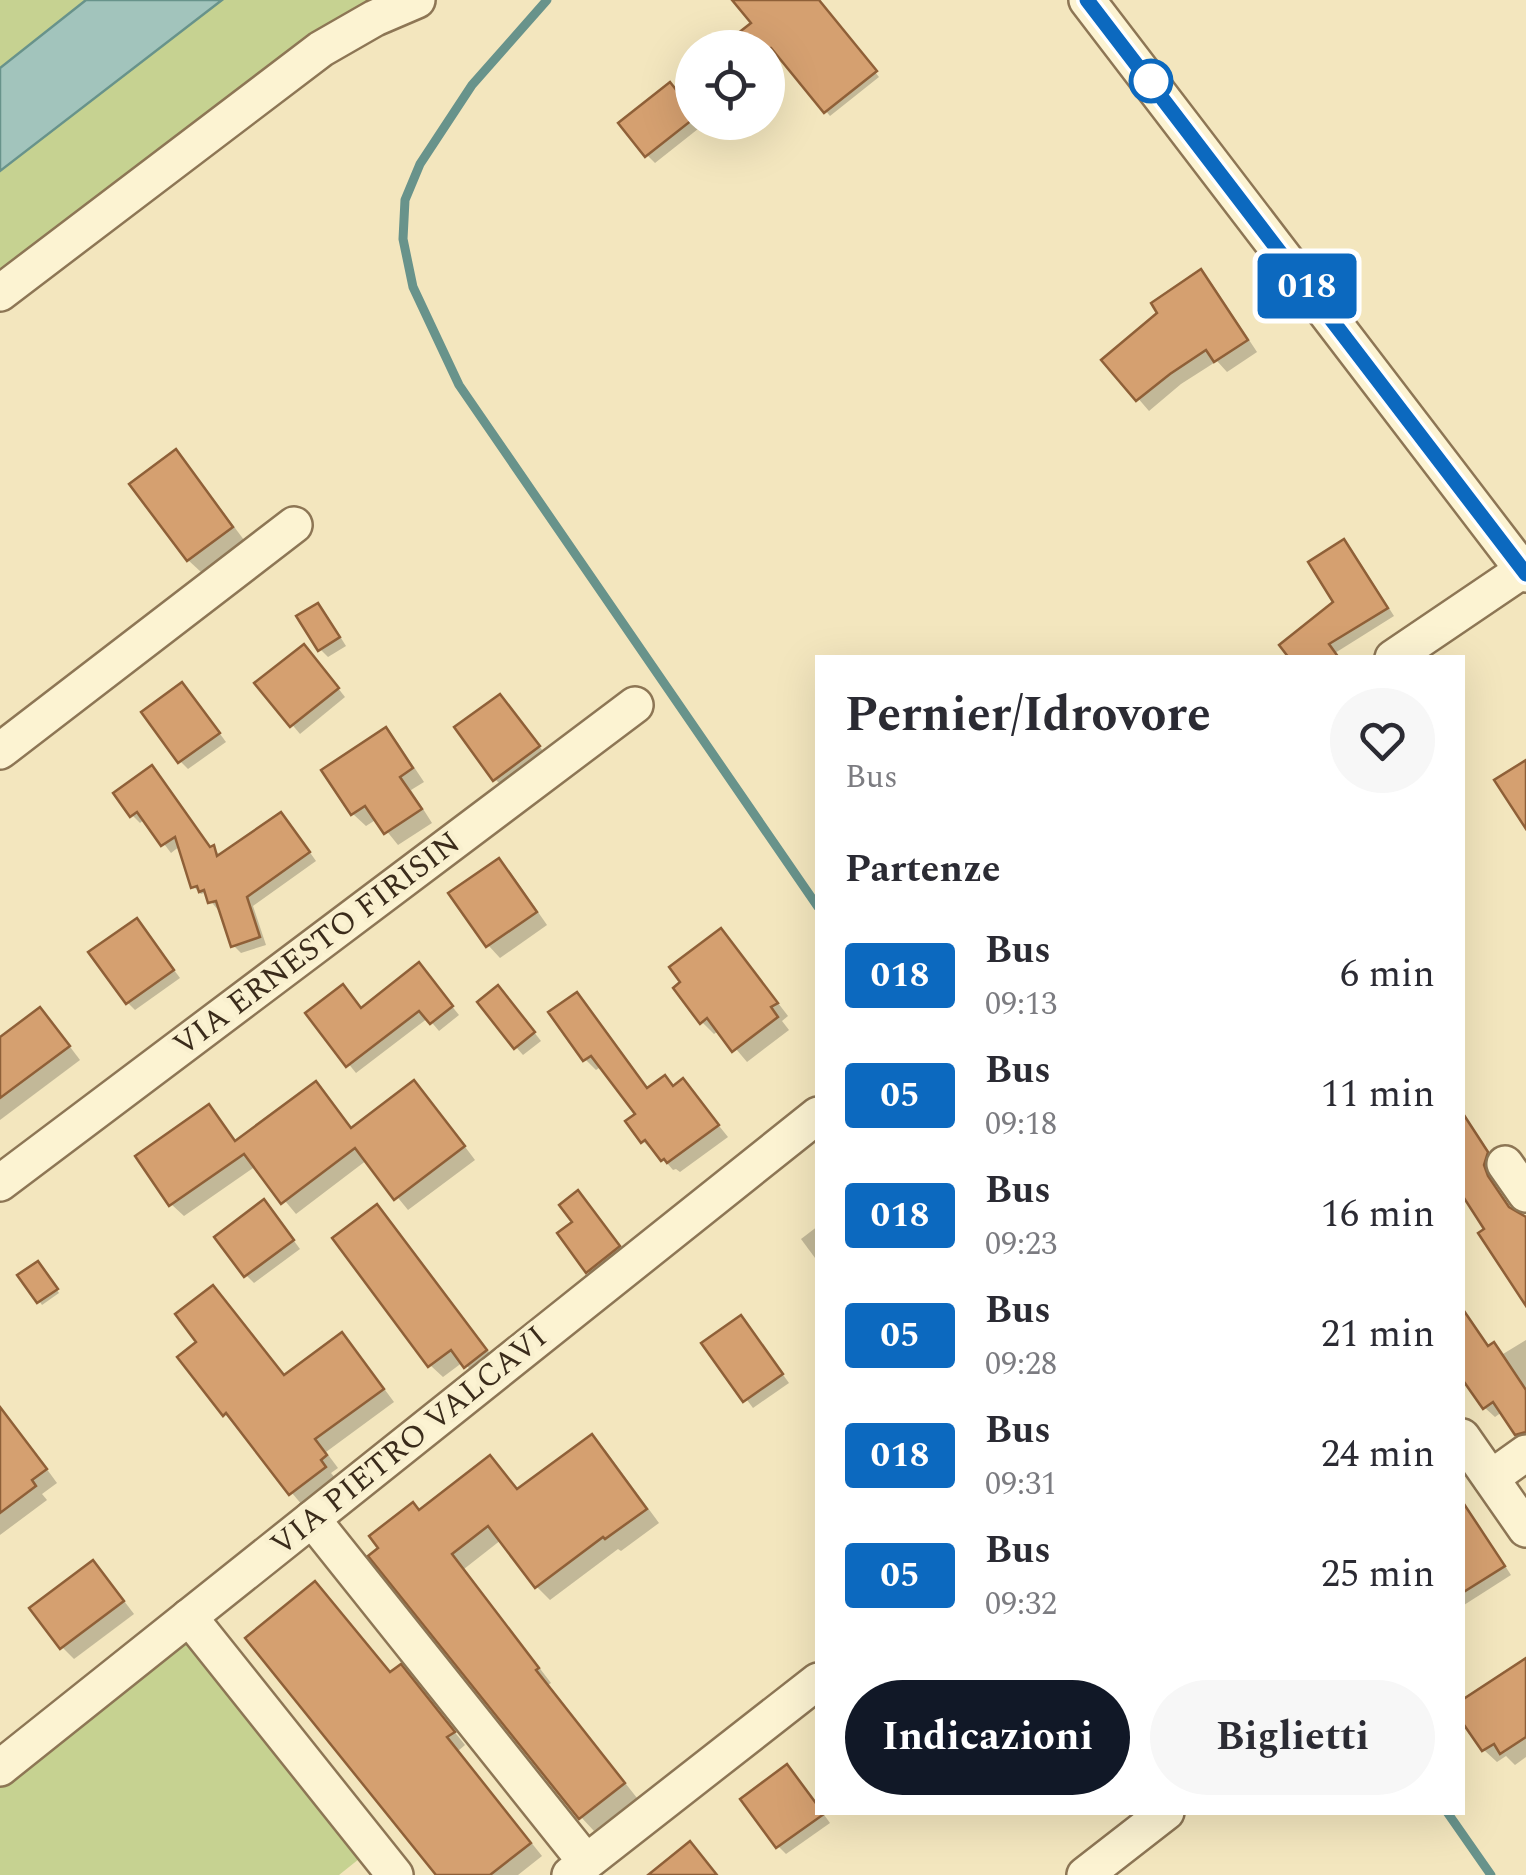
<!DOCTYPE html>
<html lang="it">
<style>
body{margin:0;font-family:Spectral,serif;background:#f7f7f7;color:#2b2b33;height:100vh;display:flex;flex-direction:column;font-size:38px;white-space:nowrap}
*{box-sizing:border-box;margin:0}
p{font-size:32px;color:#7c7c81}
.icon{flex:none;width:55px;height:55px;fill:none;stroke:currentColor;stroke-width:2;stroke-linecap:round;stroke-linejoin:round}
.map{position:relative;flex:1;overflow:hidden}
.side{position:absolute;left:815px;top:655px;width:650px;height:1160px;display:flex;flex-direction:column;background:#fff;border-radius:0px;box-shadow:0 10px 40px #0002}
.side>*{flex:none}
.badge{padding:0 20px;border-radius:8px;font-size:35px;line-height:65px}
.controls{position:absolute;left:675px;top:30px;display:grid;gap:20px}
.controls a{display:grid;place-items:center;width:110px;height:110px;border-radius:50%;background:#fff;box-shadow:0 10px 40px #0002;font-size:50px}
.map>.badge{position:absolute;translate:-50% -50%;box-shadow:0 0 0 5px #fff}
h2{padding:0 30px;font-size:38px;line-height:90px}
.round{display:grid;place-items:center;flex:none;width:105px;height:105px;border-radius:52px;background:#f7f7f7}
.headline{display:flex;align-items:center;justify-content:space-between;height:170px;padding:0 30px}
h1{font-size:48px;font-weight:700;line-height:75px}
.cta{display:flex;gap:20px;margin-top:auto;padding:20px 30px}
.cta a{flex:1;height:115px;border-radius:60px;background:#111827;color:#fff;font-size:40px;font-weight:700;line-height:115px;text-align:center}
.cta a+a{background:#f7f7f7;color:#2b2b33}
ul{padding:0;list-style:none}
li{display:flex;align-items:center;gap:30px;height:120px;padding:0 30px}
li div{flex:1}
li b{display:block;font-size:38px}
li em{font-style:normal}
li .badge{min-width:110px;font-weight:700;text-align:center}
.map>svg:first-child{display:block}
.green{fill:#c6d291}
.water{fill:#a2c4bc;stroke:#68938b;stroke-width:2.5}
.shadow{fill:#0003}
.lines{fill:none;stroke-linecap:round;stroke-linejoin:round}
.stream{stroke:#68938b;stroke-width:9}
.building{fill:#d5a070;stroke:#8f6038;stroke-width:2.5}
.minor-casing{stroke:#8d7655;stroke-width:40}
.minor{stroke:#fcf3d2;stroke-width:35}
.line-casing{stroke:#fff;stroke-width:22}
.line{stroke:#0c69bf;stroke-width:15}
.stop-dot{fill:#fff;stroke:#0c69bf;stroke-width:5}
.labels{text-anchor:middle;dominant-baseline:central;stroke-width:9;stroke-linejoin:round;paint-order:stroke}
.street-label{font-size:32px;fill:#3b2c1b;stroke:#f9f0cf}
</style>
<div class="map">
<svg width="1526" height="1875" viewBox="0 0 1526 1875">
<rect width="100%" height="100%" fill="#f3e6be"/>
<g class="green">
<path d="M0,0H417L0,293Z"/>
<path d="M189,1635L364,1855L339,1875H0V1785Z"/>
</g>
<path class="water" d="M86,0H222L0,171V68Z"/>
<g class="shadow">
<path d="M736,0H817L879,77L830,116L776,51L768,57V48L754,23Z"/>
<path d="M678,94L692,112V122H701L703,125L655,163L647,155Z"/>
<path d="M1201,273L1212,284L1257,352L1227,372L1217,361L1181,384L1149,411L1105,360L1161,314Z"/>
<path d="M176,452L188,465L244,540L201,572L188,560Z"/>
<path d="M1344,542L1352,550L1394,616L1335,653L1292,658L1336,602Z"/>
<path d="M318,606L326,614L346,646L328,657L320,649Z"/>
<path d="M312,655L345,697L300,734L258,684Z"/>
<path d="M190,693L226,742L188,769L180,761Z"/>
<path d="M508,705L546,755L503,787L495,779Z"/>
<path d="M385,730L398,743L424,782L411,790L432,823L398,845L377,819L366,826L353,814L324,771Z"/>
<path d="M117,793L213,848L222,857L289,823L316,861L253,906L266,945L241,953L233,945L221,909L218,910L204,893L201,894L193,886L180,846L171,853L145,819L140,823L132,815Z"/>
<path d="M499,861L511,873L547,925L500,958L488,945Z"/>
<path d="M137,921L180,978L135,1010L128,1003Z"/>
<path d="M721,931L733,944L788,1016L782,1021L789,1030L747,1062L720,1030L714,1034L702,1022Z"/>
<path d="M426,974L459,1015L439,1031L428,1018L356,1073L308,1014L362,1011Z"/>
<path d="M577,995L587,1006L648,1090L674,1088L683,1081L728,1137L680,1172L676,1169L673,1170L656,1150L654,1152L643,1141L639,1114L602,1066L596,1070L585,1059Z"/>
<path d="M506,996L541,1041L523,1055L516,1047Z"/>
<path d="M40,1010L52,1023L80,1060L0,1120V1040Z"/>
<path d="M414,1083L426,1095L475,1160L408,1210L367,1160L296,1214L256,1166L184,1216L171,1204L209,1107L221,1120L237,1143L316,1085L353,1129Z"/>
<path d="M1471,1129L1481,1140L1497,1164L1493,1177L1497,1189L1516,1215L1526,1220V1294L1487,1230Z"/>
<path d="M586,1201L626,1255L596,1279L588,1271L575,1223Z"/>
<path d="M377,1208L389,1220L498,1364L479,1378L463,1362L443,1377L430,1365Z"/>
<path d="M272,1211L300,1249L254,1283L246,1275Z"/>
<path d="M818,1226V1262L801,1239Z"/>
<path d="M41,1267L59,1293L42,1305L21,1275Z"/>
<path d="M1462,1307L1490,1348L1494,1345L1503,1354L1526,1340V1443L1502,1412L1495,1417L1484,1407L1462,1374Z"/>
<path d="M748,1326L789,1383L753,1408L705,1344Z"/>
<path d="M342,1336L354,1348L394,1402L326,1452L338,1468L331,1473L337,1480L303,1506L225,1414L181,1357L200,1342L285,1377Z"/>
<path d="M8,1422L21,1434L57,1483L42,1494L47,1500L0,1535V1428Z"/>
<path d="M592,1437L606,1451L659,1523L621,1551L618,1549L550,1600L537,1587L501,1540L464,1569L551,1683L548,1685L637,1798L594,1831L581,1817L420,1512L522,1500Z"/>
<path d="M1465,1509L1473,1517L1511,1575L1464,1605L1462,1603V1511Z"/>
<path d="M105,1576L134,1614L74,1659L62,1647Z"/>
<path d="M1526,1661V1757L1515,1765L1506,1756L1497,1762L1484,1750L1462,1717Z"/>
<path d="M391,1674L413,1680L465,1745L458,1751L542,1856L518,1875H439Z"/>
<path d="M818,1812H822L830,1823L786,1854L778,1846Z"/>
</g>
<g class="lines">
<g class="stream">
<path d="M547,0L472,85L420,164L405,200L403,239L413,287L459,385L818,907"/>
<path d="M1447,1812L1491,1875"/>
</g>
</g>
<g class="building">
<path d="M732,0H819L877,71L824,113L771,48H719L751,23Z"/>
<path d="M670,82L692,110V120L645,157L618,123Z"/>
<path d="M1201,269L1248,340L1214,362L1206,350L1170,374L1136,401L1101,360L1157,313L1151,303Z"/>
<path d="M176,449L233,527L187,561L129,484Z"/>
<path d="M1344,539L1388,608L1329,644L1339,658H1289L1279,645L1333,602L1308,562Z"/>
<path d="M318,603L340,637L318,651L296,616Z"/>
<path d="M304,644L339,688L290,727L254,683Z"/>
<path d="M182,682L220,733L178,763L141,712Z"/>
<path d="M500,694L540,746L493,781L454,727Z"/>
<path d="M386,727L413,768L400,777L422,809L384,834L365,806L351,815L321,770Z"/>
<path d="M1526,760V829L1494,780Z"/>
<path d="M152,765L210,847L214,845L217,856L281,812L310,852L247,897L260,937L231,947L216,901L208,903L204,890L199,892L197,886L191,888L175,837L161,846L137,812L130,817L113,793Z"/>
<path d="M499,858L537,912L486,947L448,893Z"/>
<path d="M137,918L174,970L126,1004L88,952Z"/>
<path d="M721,928L778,1003L771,1007L778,1017L732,1052L707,1018L700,1024L673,988L680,982L669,967Z"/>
<path d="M419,962L453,1006L430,1024L419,1011L346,1067L305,1013L343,984L361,1008Z"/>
<path d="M498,985L535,1032L514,1049L477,1002Z"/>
<path d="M577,992L647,1088L665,1075L673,1086L683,1078L719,1125L667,1163L664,1159L661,1161L645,1140L641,1143L625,1121L635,1114L591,1056L583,1061L548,1012Z"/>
<path d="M40,1007L70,1046L0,1098V1037Z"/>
<path d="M414,1080L465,1146L394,1200L355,1148L281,1204L244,1154L169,1206L135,1156L209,1104L235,1141L316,1081L351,1128Z"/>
<path d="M1462,1112L1488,1152L1484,1165L1488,1176L1509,1207L1526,1217V1306L1478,1233L1484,1229L1462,1195Z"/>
<path d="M578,1190L620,1246L586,1273L557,1233L572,1222L559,1205Z"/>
<path d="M264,1199L294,1240L244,1277L214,1237Z"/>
<path d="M377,1204L487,1350L464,1368L451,1350L428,1367L332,1238Z"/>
<path d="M38,1261L58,1289L37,1303L17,1275Z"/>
<path d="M213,1285L284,1375L342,1332L384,1389L315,1439L327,1455L321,1460L326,1467L289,1495L226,1413L223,1416L177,1357L196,1342L175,1314Z"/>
<path d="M1462,1308L1488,1346L1494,1342L1526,1390V1432L1515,1435L1493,1402L1483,1409L1462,1379Z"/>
<path d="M741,1315L783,1374L743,1402L701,1343Z"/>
<path d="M0,1407L47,1469L32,1480L36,1486L0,1513Z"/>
<path d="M592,1434L647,1509L605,1539L603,1537L535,1588L488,1526L452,1554L539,1668L536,1670L625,1783L579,1819L368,1556L378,1548L369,1536L413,1502L419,1510L490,1455L517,1489Z"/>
<path d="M1462,1501L1505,1566L1462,1593Z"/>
<path d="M93,1560L124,1601L60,1649L29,1608Z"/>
<path d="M315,1581L390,1672L401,1664L455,1732L447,1737L531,1843L490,1875H436L245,1638Z"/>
<path d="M1526,1658V1737L1500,1754L1494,1744L1482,1751L1462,1722V1700Z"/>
<path d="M787,1764L818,1806V1812L824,1814L776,1848L740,1799Z"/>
<path d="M690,1841L717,1875H648Z"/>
</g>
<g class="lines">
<defs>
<g id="minor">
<path d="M1087,0L1526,574"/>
<path d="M0,293L321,49L375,18L417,0"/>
<path d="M1393,658L1523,570"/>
<path d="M0,751L294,525"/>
<path d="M1505,1164L1526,1194"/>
<path d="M0,1183L635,705"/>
<path d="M1462,1437L1526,1529"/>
<path d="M1491,1478L1526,1453"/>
<path d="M312,1519L586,1862"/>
<path d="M189,1617L395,1875"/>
<path d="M0,1768L818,1115"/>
<path d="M570,1875L818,1681"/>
<path d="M1085,1875L1166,1812"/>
</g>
</defs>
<use href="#minor" class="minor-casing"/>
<use href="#minor" class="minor"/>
</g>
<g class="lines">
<defs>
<path id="line" d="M1087,0L1526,574"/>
</defs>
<use href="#line" class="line-casing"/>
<use href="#line" class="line"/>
</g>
<circle class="stop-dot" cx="1151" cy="81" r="20"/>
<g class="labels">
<g class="street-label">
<text transform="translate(317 944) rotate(-37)">VIA ERNESTO FIRISIN</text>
<text transform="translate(409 1441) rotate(-39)">VIA PIETRO VALCAVI</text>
</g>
</g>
</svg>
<div class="controls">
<a><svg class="icon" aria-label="locate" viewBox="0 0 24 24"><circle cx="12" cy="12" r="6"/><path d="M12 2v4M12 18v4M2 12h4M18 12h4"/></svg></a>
</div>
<b class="badge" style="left:1307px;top:286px;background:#0c69bf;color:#fff">018</b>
<section class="side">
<div class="headline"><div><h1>Pernier/Idrovore</h1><p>Bus</p></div><a class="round"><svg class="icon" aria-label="heart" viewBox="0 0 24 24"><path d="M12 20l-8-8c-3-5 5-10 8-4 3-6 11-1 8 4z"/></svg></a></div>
<h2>Partenze</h2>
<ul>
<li><span class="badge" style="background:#0c69bf;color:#fff">018</span><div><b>Bus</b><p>09:13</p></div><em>6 min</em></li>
<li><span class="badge" style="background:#0c69bf;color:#fff">05</span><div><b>Bus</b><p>09:18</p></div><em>11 min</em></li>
<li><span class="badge" style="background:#0c69bf;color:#fff">018</span><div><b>Bus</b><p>09:23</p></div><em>16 min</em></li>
<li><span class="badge" style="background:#0c69bf;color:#fff">05</span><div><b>Bus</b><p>09:28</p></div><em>21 min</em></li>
<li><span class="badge" style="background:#0c69bf;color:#fff">018</span><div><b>Bus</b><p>09:31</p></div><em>24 min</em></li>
<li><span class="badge" style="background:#0c69bf;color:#fff">05</span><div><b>Bus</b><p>09:32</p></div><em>25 min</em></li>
</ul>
<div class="cta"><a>Indicazioni</a><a>Biglietti</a></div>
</section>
</div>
